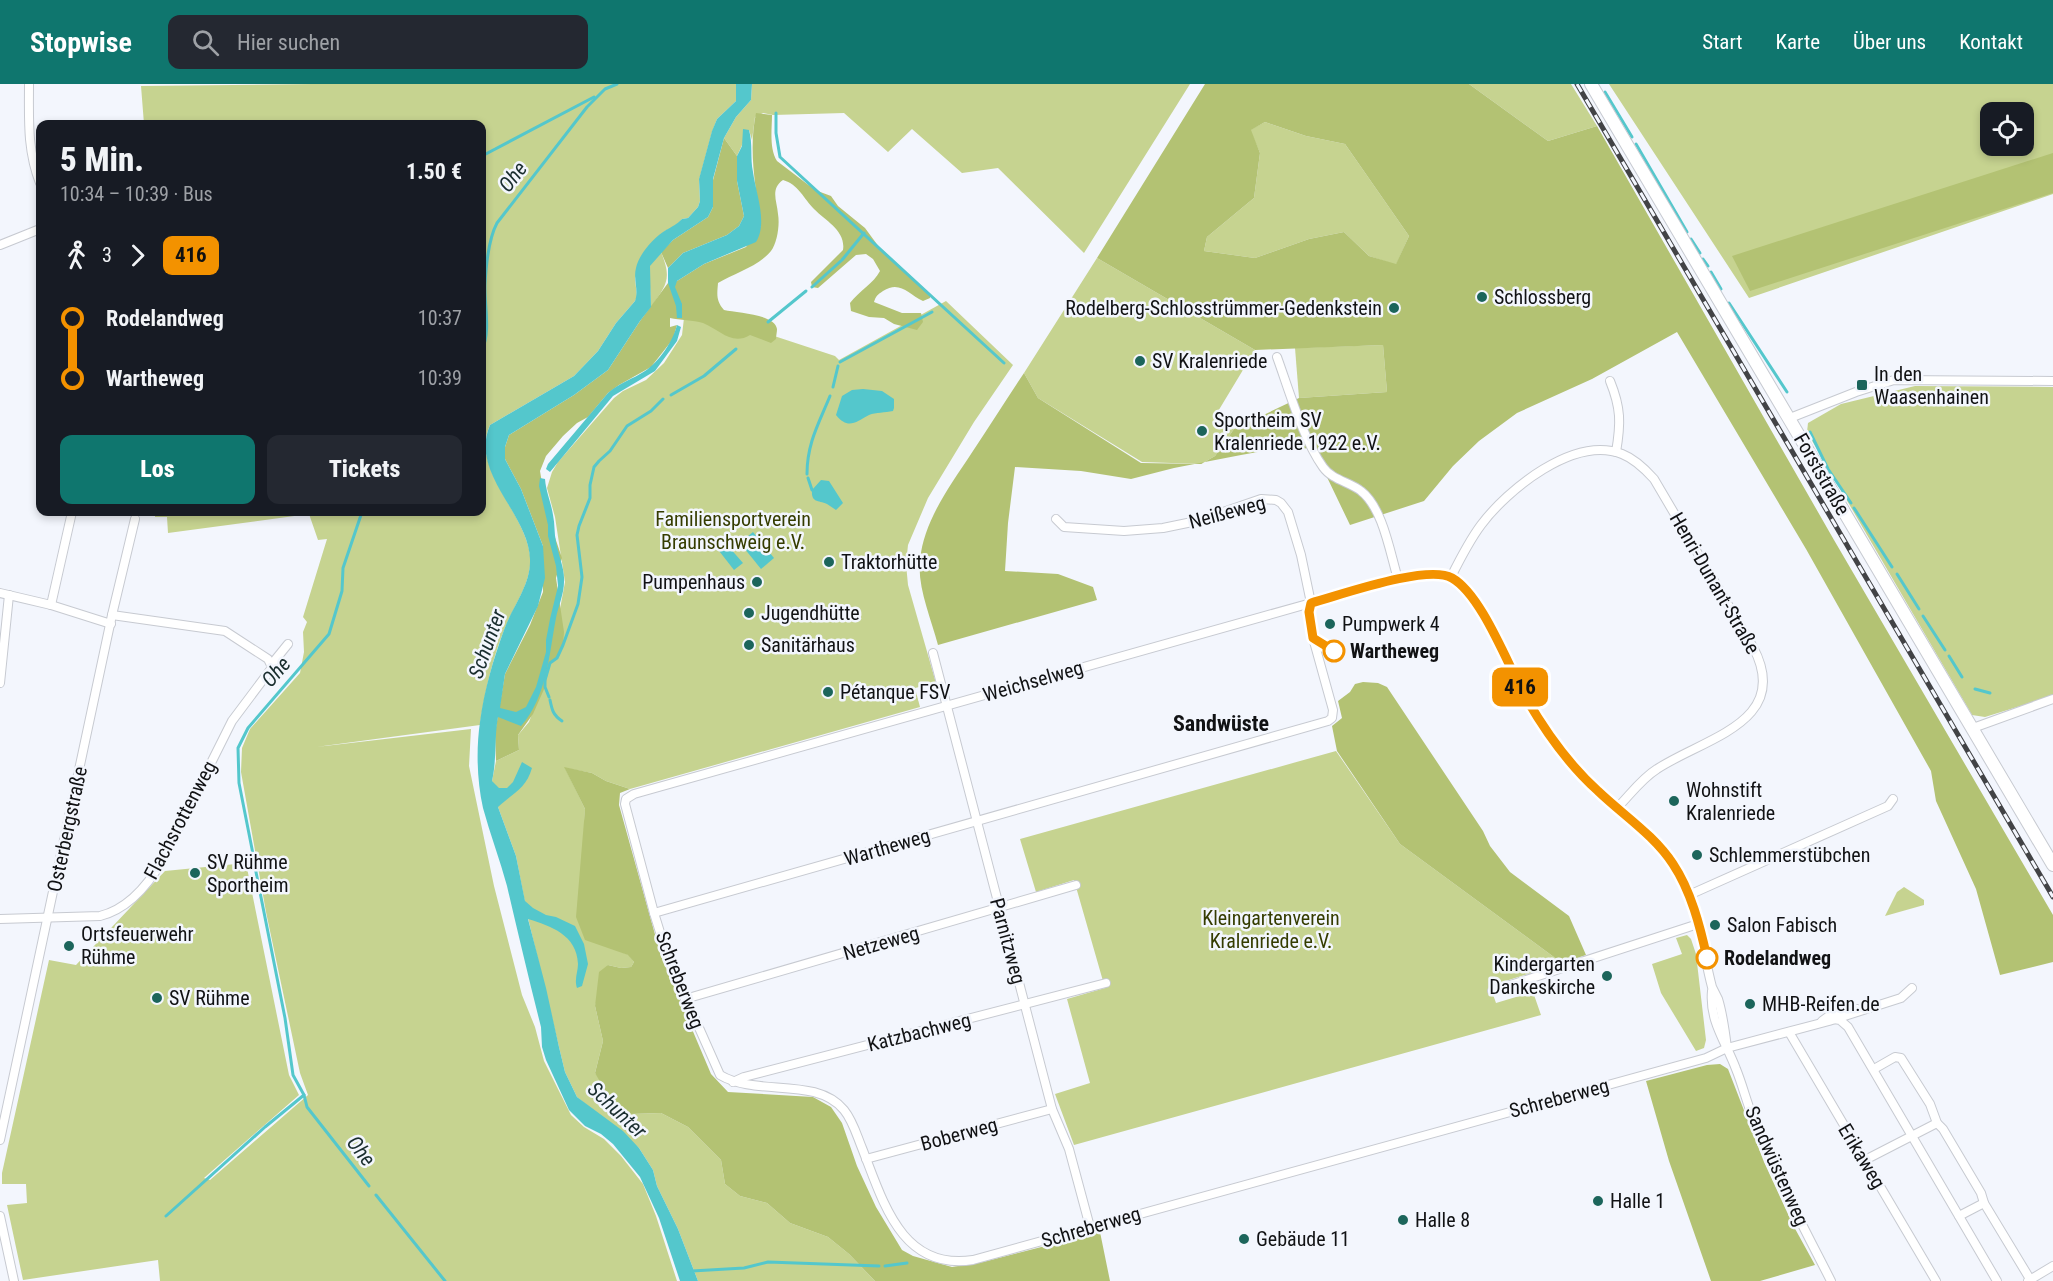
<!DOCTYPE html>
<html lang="de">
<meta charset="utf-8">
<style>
body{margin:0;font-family:"Roboto Condensed",sans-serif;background:#242831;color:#f1f3f6;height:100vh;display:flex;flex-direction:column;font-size:22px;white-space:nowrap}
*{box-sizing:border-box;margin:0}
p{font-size:20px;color:#9ea1a6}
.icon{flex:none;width:33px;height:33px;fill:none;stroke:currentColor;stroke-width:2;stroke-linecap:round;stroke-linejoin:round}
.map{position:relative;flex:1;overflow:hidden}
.drawer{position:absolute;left:36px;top:36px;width:450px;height:396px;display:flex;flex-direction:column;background:#171b24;border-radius:12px;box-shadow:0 3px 9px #0003}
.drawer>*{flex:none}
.badge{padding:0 12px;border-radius:9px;font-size:21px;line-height:39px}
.tools{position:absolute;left:1980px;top:18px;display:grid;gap:12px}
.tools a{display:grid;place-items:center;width:54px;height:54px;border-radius:12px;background:#171b24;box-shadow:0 3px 9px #0003;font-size:30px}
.map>.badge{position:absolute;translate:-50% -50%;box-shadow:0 0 0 3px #fff}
.legs{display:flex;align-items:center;gap:9px;height:66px;padding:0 24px;font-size:20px}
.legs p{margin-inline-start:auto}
.summary{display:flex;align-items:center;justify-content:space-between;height:102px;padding:0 24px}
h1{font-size:33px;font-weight:800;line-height:45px}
.cta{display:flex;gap:12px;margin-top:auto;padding:12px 24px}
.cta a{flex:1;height:69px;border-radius:12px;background:#0f766e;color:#fff;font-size:24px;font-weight:800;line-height:69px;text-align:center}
.cta a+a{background:#242831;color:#f1f3f6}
ul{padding:0 24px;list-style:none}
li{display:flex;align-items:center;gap:21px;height:60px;font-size:22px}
li i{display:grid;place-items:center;width:9px;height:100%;margin:0 8px;background:currentColor}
li i::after{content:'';width:15px;height:15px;margin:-8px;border:4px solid;border-radius:50%;background:#171b24}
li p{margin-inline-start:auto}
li:first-child i{background:linear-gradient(#0000 50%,currentColor 0)}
li:last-child i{background:linear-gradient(currentColor 50%,#0000 0)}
header{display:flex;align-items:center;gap:36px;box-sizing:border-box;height:84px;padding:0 30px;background:#0f766e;color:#fff}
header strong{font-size:28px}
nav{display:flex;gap:33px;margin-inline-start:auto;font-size:21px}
.search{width:420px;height:54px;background:#242831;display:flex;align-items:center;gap:15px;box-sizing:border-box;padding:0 21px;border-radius:12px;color:#9ea1a6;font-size:22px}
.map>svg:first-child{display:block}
.green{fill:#c6d390;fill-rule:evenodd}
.forest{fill:#b3c273;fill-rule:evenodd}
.water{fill:#54c7cc}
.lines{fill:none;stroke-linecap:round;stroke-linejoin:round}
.stream{stroke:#54c7cc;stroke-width:3}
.street-casing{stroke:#c7cad1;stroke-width:10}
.secondary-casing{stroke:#c7cad1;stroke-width:14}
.street{stroke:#fff;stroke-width:8}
.secondary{stroke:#fff;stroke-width:12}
.rail-casing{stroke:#424346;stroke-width:5}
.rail{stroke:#f3f6fd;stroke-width:3;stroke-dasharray:9;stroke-linecap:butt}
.line-1-casing{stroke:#fff;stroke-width:14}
.line-1{stroke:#f39200;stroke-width:9}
.poi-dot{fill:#1c655b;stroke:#f3f6fd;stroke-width:2}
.stop-1-dot{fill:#fff;stroke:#f39200;stroke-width:3}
.labels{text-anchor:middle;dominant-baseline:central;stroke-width:5;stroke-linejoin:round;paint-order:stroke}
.poi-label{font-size:20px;fill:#111214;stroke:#f3f6fd;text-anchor:start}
.street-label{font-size:20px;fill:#111214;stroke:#f3f6fd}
.park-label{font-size:20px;fill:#353c00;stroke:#f3f6fd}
.stop-label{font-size:20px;font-weight:bold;fill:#111214;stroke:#f3f6fd;text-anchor:start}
.water-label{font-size:21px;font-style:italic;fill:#192d2e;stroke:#f3f6fd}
.quarter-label{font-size:22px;font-weight:bold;fill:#111214;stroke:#f3f6fd}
</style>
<header>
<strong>Stopwise</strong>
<div class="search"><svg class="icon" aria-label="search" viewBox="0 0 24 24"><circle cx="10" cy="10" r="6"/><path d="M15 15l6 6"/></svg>Hier suchen</div>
<nav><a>Start</a><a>Karte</a><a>Über uns</a><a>Kontakt</a></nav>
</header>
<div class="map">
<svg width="2053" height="1197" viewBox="0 0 2053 1197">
<rect width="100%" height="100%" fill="#f3f6fd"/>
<g class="green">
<path d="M313,0H736V17L717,35L712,48L699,96L700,117L698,123L688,134L682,135L676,142L665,147L635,194L637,213L635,217L616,239L598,267L574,292L490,341C470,384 524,426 530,471C533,497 514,521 505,544C493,572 484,611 480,641L316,663L471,645L469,682L494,802L522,911L535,943L544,977L571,1031L584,1043L604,1055L621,1072L643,1100L656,1132L677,1197H160L158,1176L23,1196L7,1121L27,1119L26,1100H2V1089L49,876L76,881L165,787L246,779L289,991L299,1011L204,1094L210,1096L308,1011L300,989L266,828L241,688L242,664L250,645L300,589L304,568L303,548L307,538L303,533L327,455L318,456L309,430L168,449L167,433H155V428H482V40H144L141,2Z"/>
<path d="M752,0H1190L1084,169L998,84L962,89L912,45L888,68L844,29L773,31L763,29L755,33L752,56L749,46L737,72L724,54L736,33L751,16Z"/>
<path d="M1469,0H1571L1597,42L1548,57Z"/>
<path d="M1609,0H2053V110L1749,214ZM1990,28H2024V62H1990Z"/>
<path d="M1265,38L1306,52L1345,60L1409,152L1396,181L1369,172L1344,148L1309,155L1255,174L1204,167L1207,153L1254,114L1260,69L1250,46Z"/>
<path d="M661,168C672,195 667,200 651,223L649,182Z"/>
<path d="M1097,174L1255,266L1214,334L1234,345L1215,372L1201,380L1142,378L1038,314L1024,289Z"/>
<path d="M946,217L1013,281L974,338L928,414L908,461L906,480L908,501L936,599L915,604L920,623L630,705L606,697L592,689L565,684L585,725L583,765L614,865L629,871L634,878L631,883L621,884L608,881L595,922L603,957L595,989L631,1030L661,1029L688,1043L721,1076L725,1100L740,1112L767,1119L790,1139L828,1153L849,1170L875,1197H698L678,1145L657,1102L653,1086L639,1064L577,1013L565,988L528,834L516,772L498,723L492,697L496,677L519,666L518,651L529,638L549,584L565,498L555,433L547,404L552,388L558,378L614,314L623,307L646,296L664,279L682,251L684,234L750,244L835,272L839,276Z"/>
<path d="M1383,261L1387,308L1299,314L1295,264Z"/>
<path d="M1915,302L2053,303V612L1985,633L1972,631L1807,348L1808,339L1841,320Z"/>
<path d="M1336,667L1400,760L1562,879L1490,902L1496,919L1533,908L1541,931L1074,1061L1055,1010L1090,999L1067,915L1105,904L1074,796L1036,808L1020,755Z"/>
<path d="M1904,803L1924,816V821L1885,832L1897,808Z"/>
<path d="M1687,851L1691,855L1696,870L1706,956L1704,964L1696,967L1661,909L1652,880L1682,870L1676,854Z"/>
</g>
<g class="forest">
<path d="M1205,0H1469L1548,57L1597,42L1834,456L2053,831V878L2000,891L1976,805L1936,717L1931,687L1806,465L1677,248L1592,295L1517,329L1479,357L1453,382L1424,417L1350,441L1313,364L1269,366L1241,371L1174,384L1131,395L1081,387L1015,383L1008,439L1005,487L1058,490L1093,503L1097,516L938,561C931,534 917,503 920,476C924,436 950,402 971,370C989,343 1006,316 1024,289L1038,314L1141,379L1201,380L1215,372L1234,345L1299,314L1387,308L1383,261L1255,266L1097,174ZM1265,38L1306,52L1345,60L1409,152L1396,180L1369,172L1344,148L1309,155L1255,174L1204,167L1207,153L1254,114L1260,69L1251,46Z"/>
<path d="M756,29L772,31C772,45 769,64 777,77L815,106L831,112L838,122L865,144L879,163L930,210V214L923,217C908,210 900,196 883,207C877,211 876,212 874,218L902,229H921L923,238L917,246L894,240L884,234L869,233L851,227L850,219C859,207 874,199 880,187L873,175L866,170L856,171L818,204L812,203L811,198L843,166C846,147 826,137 814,125C804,115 798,100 783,96C770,105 777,117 778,130C780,141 777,159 771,167C759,182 735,189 718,199C717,211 716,217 724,226C737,229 775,230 777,245C777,248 776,252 776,255L771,259L750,251C732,262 720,246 703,239C693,236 680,236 670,234V243L677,241L673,255L651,283L619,301L608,309L588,333L577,339L563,352L546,372L540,387L547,430L562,474L556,494L564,548L563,561L557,574L550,579L545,603L533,630L518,651L519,666L496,677L495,649L505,590L530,541L543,508V462L521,405L505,375V363L509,351L574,311L608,286L640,237L668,199L677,197L704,180L746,163L761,142C756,103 748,68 756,29Z"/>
<path d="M724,54L737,72V97L744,132L739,142L727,151L683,169L668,184L661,168L673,156L708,133L713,123V96Z"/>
<path d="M2053,69V109L1750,207L1732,172Z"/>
<path d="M1363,598L1378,599L1387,603L1483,747L1490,762L1510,788L1569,832L1586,871L1562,879L1400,760L1337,667L1332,642L1342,634L1338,617L1350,608L1355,600Z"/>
<path d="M564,683L592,689L606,697L630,705L620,709L619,721L661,872L711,990L728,1008L813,1013L831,1023L842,1039L857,1082L876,1123L902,1166L913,1172L952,1183L983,1178L1100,1148L1110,1197H875L849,1170L828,1153L790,1139L767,1119L740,1112L725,1100L721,1076L688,1043L661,1029L631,1030L609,1013L595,989L603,957L595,922L599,888L608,881L621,884L631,883L634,878L628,871L585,856L576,833L585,725Z"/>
<path d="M1720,980L1728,985L1764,1078L1793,1141L1815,1181L1760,1197H1711L1669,1077L1646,997L1707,981Z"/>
</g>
<g class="water">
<path d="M736,0H752L751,16L736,33L724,54L713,95V123L708,133L673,156L650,182L651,223L640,237L608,286L574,311L509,351L505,363V375L521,405L543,462L545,494L538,522L505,590L500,624L516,628L526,623L536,603L546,568V556L550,535L558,502L556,482L548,452V441L539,402L540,394L545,395C546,408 551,418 553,431C555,440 554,449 556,458C558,471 565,484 564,498C564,510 558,523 556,534C549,570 547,613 521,642L498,633C494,655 497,675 492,697L499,704H507L513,698L522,678L532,684C526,705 513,709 498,723L516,772L525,817L533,824L546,831L556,833L575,842L584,860L588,880L582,902L577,904C574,895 578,888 578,880C577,851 551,842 528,835L546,904L559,963L565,988L577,1013L623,1047L639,1064L653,1086L657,1102L678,1145L698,1197H680L659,1134L640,1093L613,1060L601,1050L585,1042L569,1026L546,976L542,963L541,943C529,896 518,849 507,802C500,776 490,750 483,724C477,697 476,666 480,638C484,607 493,576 504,546C512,523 531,501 530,475C528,428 469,389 490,341L574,292L598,267L616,239L635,217C639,207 633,195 636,184C639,170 654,153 666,146C673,142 676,141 682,135L688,134L698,123L700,117L699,95L712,47L717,35L736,17Z"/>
<path d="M743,45L749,46C753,60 750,74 753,88C756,110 768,139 756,158L704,180L677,197L675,203L682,220V234H677L676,222L668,199V184L683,169L727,151L739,142L744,132L737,97V72L742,62Z"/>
<path d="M677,241L681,243L677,257L655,287L613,312L550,388L546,385L548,380L608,309C619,299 633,295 645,287C659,278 673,257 677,241Z"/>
<path d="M863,305L882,307L894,315V324L893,327C885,329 876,328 869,331C856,338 848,346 836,331L842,312L852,306Z"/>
<path d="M821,396L829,397L843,419L836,426C833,424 830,422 827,420C818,416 811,419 812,406Z"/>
<path d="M753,448L774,474L761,485L740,459Z"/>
<path d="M722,455L743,479L734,486L716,463L717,458Z"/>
</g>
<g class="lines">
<g class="stream">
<path d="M1605,8L1632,53"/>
<path d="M776,29V49L780,73L1004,279"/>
<path d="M1636,60L1687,148"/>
<path d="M482,72L594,13"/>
<path d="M1691,155L1700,169"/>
<path d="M1703,175L1708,182"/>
<path d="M1711,188L1721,205"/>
<path d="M812,203L842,176L864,149"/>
<path d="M1729,219L1787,308"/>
<path d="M768,238L806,207"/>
<path d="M482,266C491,246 484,221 485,200C486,182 489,154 497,139L587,23L605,5L617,0"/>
<path d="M840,278L932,228"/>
<path d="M833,303L838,282"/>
<path d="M671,311L704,292L736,265"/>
<path d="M1810,348L1828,385L1851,419"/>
<path d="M807,390C807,359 819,339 830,312"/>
<path d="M808,394L812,406"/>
<path d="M1854,424L1892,483"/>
<path d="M1897,490L1919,525"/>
<path d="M1923,532L1945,566"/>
<path d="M1949,572L1962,593"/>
<path d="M1975,605L1990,609"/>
<path d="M549,613L545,603V596L550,579L557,574L563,561L578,520L582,493L577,451L579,442L590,414V401L594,383L599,377L610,367L627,342L651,327L663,315"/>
<path d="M550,616C552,626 553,631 562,637"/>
<path d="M253,770L239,699L238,664L248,644L329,550L342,507L343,484L362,428"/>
<path d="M254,778L285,934L293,991L304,1011L307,1023L369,1102"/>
<path d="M376,1111L445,1197"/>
<path d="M166,1132L265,1043L304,1011"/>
<path d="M885,1182L907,1179"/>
<path d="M692,1187L744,1184L768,1178L879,1182"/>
</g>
<defs>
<g id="street">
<path d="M29,0C29,35 27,66 40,99"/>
<path d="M0,161L40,145"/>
<path d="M1277,273C1289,306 1303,355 1323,383C1332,396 1350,398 1361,407C1383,424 1390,469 1398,495"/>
<path d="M1610,297C1621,324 1621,339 1616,368"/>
<path d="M1790,334L1856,308L1894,296L2053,297"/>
<path d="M1451,493C1460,475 1469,457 1481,441C1507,406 1574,351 1622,370C1635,375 1645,385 1654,395L1753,563C1793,638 1704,654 1657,685C1641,695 1630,711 1617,724"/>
<path d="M0,509L51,521L111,540"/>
<path d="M51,521L72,428"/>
<path d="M933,569L1052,1025L1069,1065L1090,1143"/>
<path d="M271,581L288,560"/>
<path d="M0,599L9,511"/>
<path d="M1973,644L2053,615"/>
<path d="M1689,811L1888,722L1893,715"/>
<path d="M654,829L1328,637L1332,634L1333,626L1313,554L1309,528L1311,519L1301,471L1288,428L1281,419L1276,416L1261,415L1197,437L1163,444L1124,447L1064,443L1056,435"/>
<path d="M0,835L100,832C128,825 148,801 162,777L232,637L271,585V581L268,575L225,547L112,531"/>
<path d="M1492,907L1698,840"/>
<path d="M1712,907C1709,937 1726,958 1736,985C1743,1002 1747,1020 1754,1036C1776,1092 1804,1144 1831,1197"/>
<path d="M685,915L1076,801"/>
<path d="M1834,935L1840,936L1848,943L1997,1197"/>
<path d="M1822,937L1833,929L1857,925"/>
<path d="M1789,948L1936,1197"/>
<path d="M1727,964C1725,948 1723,931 1718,915C1716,911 1714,907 1712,903C1702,865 1699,825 1679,790C1660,755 1625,733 1597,706C1577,687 1560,666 1544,643C1530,622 1518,599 1506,576C1493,551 1478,508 1452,494C1427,481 1341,511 1311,519L634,710L626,715L625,720L654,829L668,874L720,991C757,1013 816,992 844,1026C853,1037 857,1052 862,1064C883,1117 901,1187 973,1176L1706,974L1727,964L1829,937L1901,914L1912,904"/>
<path d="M1874,985L1895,973L1901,974L1930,1020L1937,1039L1943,1045L1981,1109L1984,1119L2030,1195"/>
<path d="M733,998L744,993L1106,899"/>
<path d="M0,1056L112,531L135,435"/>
<path d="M866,1075L1052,1025"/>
<path d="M1865,1076L1937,1039"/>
<path d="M0,1132L14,1197"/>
<path d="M1959,1132L1984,1119"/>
<path d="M2028,1197L2053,1182"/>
</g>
<path id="secondary" d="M1591,0L2053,781"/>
</defs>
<use href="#street" class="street-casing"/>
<use href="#secondary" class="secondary-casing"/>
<use href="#street" class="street"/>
<use href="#secondary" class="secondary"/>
<defs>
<path id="rail" d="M1577,0L2053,813"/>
</defs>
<use href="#rail" class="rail-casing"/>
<use href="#rail" class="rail"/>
</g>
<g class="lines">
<defs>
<path id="line-1" d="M1334,567L1313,554L1309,528L1311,519C1341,511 1427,480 1452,494C1482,511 1508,582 1526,614C1545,647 1569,681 1598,707C1623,731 1654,751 1673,780C1691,807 1700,842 1707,874"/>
</defs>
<use href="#line-1" class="line-1-casing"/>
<use href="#line-1" class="line-1"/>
</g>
<g class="poi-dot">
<circle cx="1482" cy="213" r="6"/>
<circle cx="1394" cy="224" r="6"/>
<circle cx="1140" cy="277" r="6"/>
<rect x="1856" y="295" width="12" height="12" rx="3"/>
<circle cx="1202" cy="347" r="6"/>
<circle cx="829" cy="478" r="6"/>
<circle cx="757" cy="498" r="6"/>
<circle cx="749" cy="529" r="6"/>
<circle cx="1330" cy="540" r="6"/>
<circle cx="749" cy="561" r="6"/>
<circle cx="828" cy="608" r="6"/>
<circle cx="1674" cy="717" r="6"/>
<circle cx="1697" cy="771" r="6"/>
<circle cx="195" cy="789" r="6"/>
<circle cx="1715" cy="841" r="6"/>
<circle cx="69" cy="862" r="6"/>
<circle cx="1607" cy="892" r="6"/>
<circle cx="157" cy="914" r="6"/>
<circle cx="1750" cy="920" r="6"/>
<circle cx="1598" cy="1117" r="6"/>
<circle cx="1403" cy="1136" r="6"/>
<circle cx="1244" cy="1155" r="6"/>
</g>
<g class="stop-1-dot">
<circle cx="1334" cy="567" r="10"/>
<circle cx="1707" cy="874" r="10"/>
</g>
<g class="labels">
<g class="poi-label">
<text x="1494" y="213">Schlossberg</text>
<text x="1382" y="224" text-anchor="end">Rodelberg-Schlosstrümmer-Gedenkstein</text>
<text x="1152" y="277">SV Kralenriede</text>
<text x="1874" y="290">In den<tspan x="1874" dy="23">Waasenhainen</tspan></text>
<text x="1214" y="336">Sportheim SV<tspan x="1214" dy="23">Kralenriede 1922 e.V.</tspan></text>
<text x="841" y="478">Traktorhütte</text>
<text x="745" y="498" text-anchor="end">Pumpenhaus</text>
<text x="761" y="529">Jugendhütte</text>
<text x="1342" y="540">Pumpwerk 4</text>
<text x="761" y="561">Sanitärhaus</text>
<text x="840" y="608">Pétanque FSV</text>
<text x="1686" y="706">Wohnstift<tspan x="1686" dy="23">Kralenriede</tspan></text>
<text x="1709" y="771">Schlemmerstübchen</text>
<text x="207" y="778">SV Rühme<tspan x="207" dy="23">Sportheim</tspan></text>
<text x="1727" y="841">Salon Fabisch</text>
<text x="81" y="850">Ortsfeuerwehr<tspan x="81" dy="23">Rühme</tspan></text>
<text x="1595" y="880" text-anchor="end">Kindergarten<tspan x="1595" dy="23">Dankeskirche</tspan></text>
<text x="169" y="914">SV Rühme</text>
<text x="1762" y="920">MHB-Reifen.de</text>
<text x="1610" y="1117">Halle 1</text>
<text x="1415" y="1136">Halle 8</text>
<text x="1256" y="1155">Gebäude 11</text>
</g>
<g class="street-label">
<text transform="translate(1822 390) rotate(60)">Forststraße</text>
<text transform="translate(1227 428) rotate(-15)">Neißeweg</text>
<text transform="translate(1715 499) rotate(60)">Henri-Dunant-Straße</text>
<text transform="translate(1033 597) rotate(-16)">Weichselweg</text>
<text transform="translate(180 736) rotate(-62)">Flachsrottenweg</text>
<text transform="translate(67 745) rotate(-78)">Osterbergstraße</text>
<text transform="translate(887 763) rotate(-16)">Wartheweg</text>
<text transform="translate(1008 857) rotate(75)">Parnitzweg</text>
<text transform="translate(881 859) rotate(-16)">Netzeweg</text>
<text transform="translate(680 896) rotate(69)">Schreberweg</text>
<text transform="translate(919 948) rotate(-14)">Katzbachweg</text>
<text transform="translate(1559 1014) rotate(-15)">Schreberweg</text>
<text transform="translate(959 1050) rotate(-15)">Boberweg</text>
<text transform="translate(1862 1072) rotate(59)">Erikaweg</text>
<text transform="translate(1777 1082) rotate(66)">Sandwüstenweg</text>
<text transform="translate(1091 1143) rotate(-16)">Schreberweg</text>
</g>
<g class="park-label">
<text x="733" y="435">Familiensportverein<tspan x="733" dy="23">Braunschweig e.V.</tspan></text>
<text x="1271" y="834">Kleingartenverein<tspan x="1271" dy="23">Kralenriede e.V.</tspan></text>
</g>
<g class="stop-label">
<text x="1350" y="567">Wartheweg</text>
<text x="1724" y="874">Rodelandweg</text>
</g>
<g class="water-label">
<text transform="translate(513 93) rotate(-52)">Ohe</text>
<text transform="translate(487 560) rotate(-70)">Schunter</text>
<text transform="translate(276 588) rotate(-49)">Ohe</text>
<text transform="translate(617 1026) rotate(43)">Schunter</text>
<text transform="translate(361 1067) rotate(52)">Ohe</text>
</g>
<g class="quarter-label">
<text x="1221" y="639">Sandwüste</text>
</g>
</g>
</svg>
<div class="tools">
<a><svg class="icon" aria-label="locate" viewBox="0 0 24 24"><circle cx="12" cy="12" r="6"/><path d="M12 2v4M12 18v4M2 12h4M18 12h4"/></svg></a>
</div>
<b class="badge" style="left:1520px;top:603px;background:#f39200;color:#111">416</b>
<section class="drawer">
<div class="summary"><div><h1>5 Min.</h1><p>10:34 – 10:39 · Bus</p></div><b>1.50 €</b></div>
<div class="legs"><svg class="icon" aria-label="walk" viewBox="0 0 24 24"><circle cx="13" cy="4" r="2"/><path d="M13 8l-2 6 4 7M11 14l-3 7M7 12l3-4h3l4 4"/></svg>3<svg class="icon" aria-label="forward" viewBox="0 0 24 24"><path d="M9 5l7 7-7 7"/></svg><b class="badge" style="background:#f39200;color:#111">416</b></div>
<ul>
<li><i style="color:#f39200"></i><b>Rodelandweg</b><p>10:37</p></li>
<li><i style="color:#f39200"></i><b>Wartheweg</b><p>10:39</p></li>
</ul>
<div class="cta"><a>Los</a><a>Tickets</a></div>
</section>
</div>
